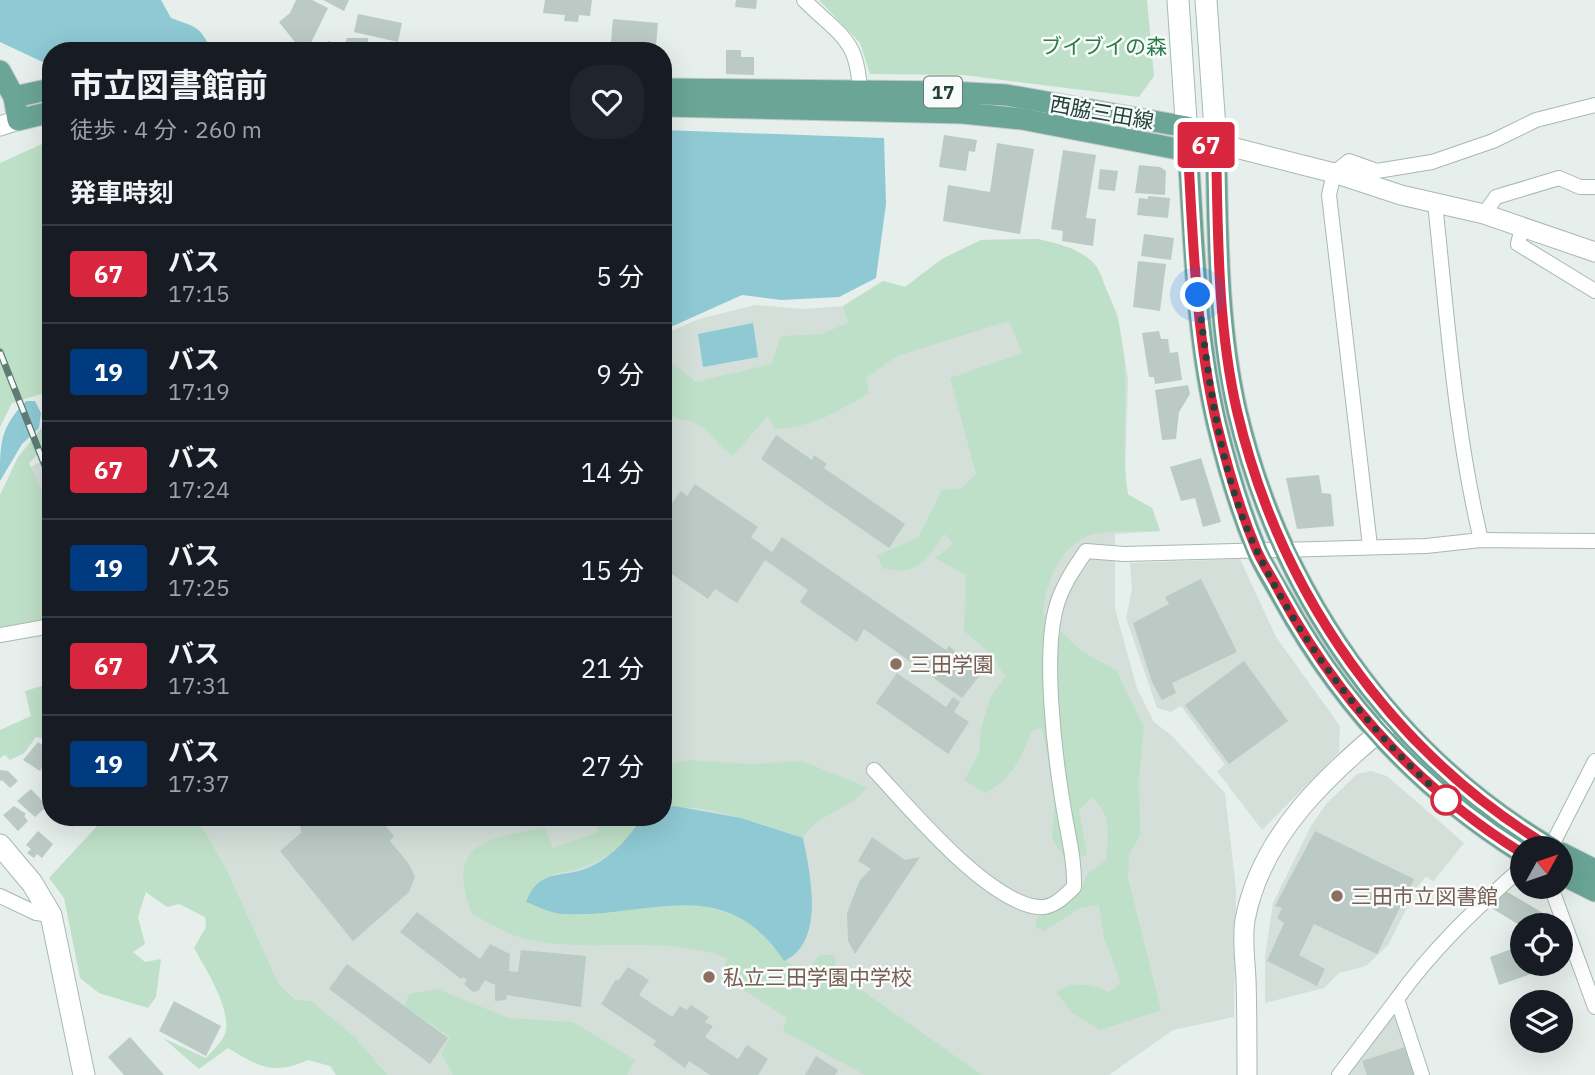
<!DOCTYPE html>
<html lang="ja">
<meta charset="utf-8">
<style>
body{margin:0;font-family:"IBM Plex Sans","Noto Sans JP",sans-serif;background:#20242c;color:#f1f3f6;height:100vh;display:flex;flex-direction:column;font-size:26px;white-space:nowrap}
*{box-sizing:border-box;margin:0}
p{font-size:23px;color:#9ea1a6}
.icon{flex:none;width:38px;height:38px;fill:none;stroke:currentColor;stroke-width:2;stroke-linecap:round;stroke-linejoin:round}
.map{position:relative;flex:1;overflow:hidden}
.drawer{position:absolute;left:42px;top:42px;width:630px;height:784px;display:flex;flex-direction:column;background:#171b24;border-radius:28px;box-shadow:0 7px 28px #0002}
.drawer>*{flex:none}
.badge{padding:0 14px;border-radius:5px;font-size:24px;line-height:46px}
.needle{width:46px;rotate:50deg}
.controls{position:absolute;left:1510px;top:836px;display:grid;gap:14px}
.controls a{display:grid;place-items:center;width:63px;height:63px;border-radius:50%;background:#171b24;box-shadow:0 7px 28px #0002;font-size:35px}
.you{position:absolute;width:35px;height:35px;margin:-18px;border:5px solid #fff;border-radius:50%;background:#1a73e8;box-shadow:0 0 0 10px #1a73e833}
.map>.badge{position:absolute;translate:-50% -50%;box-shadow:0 0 0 4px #fff}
h2{padding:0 28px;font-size:26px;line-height:63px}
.round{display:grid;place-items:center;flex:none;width:74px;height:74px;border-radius:28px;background:#20242c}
.overview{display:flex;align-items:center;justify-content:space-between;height:119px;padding:0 28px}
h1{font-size:33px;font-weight:700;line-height:52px}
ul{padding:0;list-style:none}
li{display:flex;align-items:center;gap:21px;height:98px;padding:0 28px;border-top:2px solid #363941}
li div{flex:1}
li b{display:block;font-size:26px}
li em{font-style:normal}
li .badge{min-width:77px;font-weight:700;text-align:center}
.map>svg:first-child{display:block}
.built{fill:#d4dfda}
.green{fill:#bfe0c8}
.water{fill:#8ec9d4}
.building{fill:#bbcac4}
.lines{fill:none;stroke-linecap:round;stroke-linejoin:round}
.minor-casing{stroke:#a8b8b2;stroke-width:16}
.tertiary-casing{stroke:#a8b8b2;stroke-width:21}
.secondary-casing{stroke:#a4bbb3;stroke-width:23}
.primary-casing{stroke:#c2cac8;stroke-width:23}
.minor{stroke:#fff;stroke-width:14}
.tertiary{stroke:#fff;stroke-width:19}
.secondary{stroke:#fff;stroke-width:21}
.primary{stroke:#6aa596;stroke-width:21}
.rail-casing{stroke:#5f7d75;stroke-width:7}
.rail{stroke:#f7fbf9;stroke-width:4.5;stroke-dasharray:13;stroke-linecap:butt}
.line-casing{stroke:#fff;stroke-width:16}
.line{stroke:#d7263d;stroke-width:10}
.walk{stroke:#24423a;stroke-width:7;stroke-dasharray:0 12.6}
.education-dot{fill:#8d6e63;stroke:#f7fbf9;stroke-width:2.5}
.stop-dot{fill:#fff;stroke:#d7263d;stroke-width:3.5}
.labels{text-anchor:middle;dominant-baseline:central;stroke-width:5;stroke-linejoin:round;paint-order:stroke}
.shield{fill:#f7fbf9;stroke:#637a73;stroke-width:2}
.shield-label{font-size:19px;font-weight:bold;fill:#24423a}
.park-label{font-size:21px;fill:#2d7a4b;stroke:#f7fbf9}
.street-label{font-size:21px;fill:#24423a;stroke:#f7fbf9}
.education-label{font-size:21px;fill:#785e54;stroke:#f7fbf9;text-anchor:start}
</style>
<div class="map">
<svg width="1595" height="1075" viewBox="0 0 1595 1075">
<rect width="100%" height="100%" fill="#e6efeb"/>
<g class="built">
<path d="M1038,239L1071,248L1096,266L1118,316L1128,379L1125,473L1128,494L1152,508L1160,531L1115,534V609L1137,688L1154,722L1171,735L1225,793L1236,889L1234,1017L1173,1030L1109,1075H388L355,1037L312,1001L296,999L278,982L226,868L204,830L191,817H663V330L669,332L699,319L755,305L804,309L843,306L883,281L905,287L942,259L981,240Z"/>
<path d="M51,456V532L23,471Z"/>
<path d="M1240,559L1276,637L1340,726L1339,752L1262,830L1217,771L1225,765L1181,706L1171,712L1157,708L1126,618L1132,589L1130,563Z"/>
<path d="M1371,771L1387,776L1464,843L1433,882L1426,876L1419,885L1388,945L1366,966L1339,973L1324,988L1265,1003V957L1273,903L1311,826L1326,804L1357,774Z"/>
<path d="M1392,1014H1398L1417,1075H1343Z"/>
</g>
<g class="green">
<path d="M819,0H1147L1154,76L1139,97L963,75L870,74L860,43Z"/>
<path d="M51,140V451L46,446L29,463L51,511V621L0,634V495L18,457L49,419V404L41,394L12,403L0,427V163Z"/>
<path d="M1038,239C1058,244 1083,249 1096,266C1101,273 1104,284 1107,291C1139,362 1117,424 1128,495L1152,508L1160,531C1143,532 1101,529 1087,536C1057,551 1046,584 1043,614L1081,651L1116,670L1144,727L1139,779L1140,836L1129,854L1128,878L1161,1010L1100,1030L1072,1013L1056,992C1072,980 1091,984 1109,992L1121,983L1104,937L1099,905L1080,908L1044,931L1035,927L1037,917C1059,910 1081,900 1086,875L1106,860C1108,836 1112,814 1092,797L1079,810L1087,855L1065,860L1052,838L1055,797L1042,728L1031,731C1021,759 1013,778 985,793L964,780L979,754L981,729L990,698L1005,677L991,654L964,631L966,575L935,558L953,544L945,534C926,560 918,577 882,568L877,555L918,538L942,490L962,488L976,474L950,378L1022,353L1009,321L897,356L866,378L869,393C838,412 812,427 775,429L768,416L733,456C719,447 710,432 699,425C686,416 680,425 663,409V356L696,382L771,364L781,336L821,334L848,323L843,306L883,281L905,287L942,259L981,240Z"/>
<path d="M51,683V735L46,739L36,737L24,753L10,760L5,755L0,758V730L31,716L25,691Z"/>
<path d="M689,760L751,764L802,761L867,787C851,811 818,812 803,838C763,825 704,802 663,808V765Z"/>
<path d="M99,817H191L204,830L226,868L278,982L295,999L312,1001L355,1037L388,1075H336L330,1066L308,1060C274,1075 261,1068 228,1048L199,1069L163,1038L206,1058C211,1052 220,1044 224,1036C235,1014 205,968 194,948L206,927L205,917L179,904L167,907L146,892L138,917L145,944L133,952L145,962L161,959L156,997L148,1008L99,993L80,978L64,898L49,878L100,823Z"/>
<path d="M595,817H642C619,855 596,867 553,874L560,914C622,910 697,889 754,925C771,936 784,961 802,976L820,955H835L836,972L982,1075H865L783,1031L787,1018L722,976L727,958C662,934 592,954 525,939C508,935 488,922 472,914C444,841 487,840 545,827L553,848L598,832Z"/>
<path d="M437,989L509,1018L573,1022L635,1060L627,1075H453L441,1053L450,1037L404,1006L409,994Z"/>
</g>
<g class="water">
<path d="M0,0H161L171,18C194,27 201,25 211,51H51V63L47,64L0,42Z"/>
<path d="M663,130L884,138L886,204L876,278L839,297L781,300L742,295L673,326L663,323Z"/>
<path d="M753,323L758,357L703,367L698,334Z"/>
<path d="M26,401H35L41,413L39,428L22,444L0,481C0,442 0,428 26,401Z"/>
<path d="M674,806L741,818L803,838C810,873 826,942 784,961C725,870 646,919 562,914C550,913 537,906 526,902C539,867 564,879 590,867C612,857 630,837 642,817H663V808Z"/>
</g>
<g class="building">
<path d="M296,0H312L328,8L307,51H302L279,22L290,13Z"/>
<path d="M323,0H349L344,11Z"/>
<path d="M545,0H592L590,16L579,15L578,22L564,21L565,15L543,13Z"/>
<path d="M736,0H757L756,9L735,7Z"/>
<path d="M358,14L402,23L398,42L354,32Z"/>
<path d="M613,19L658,23L656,46L611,42Z"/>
<path d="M347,38H368V51H343Z"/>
<path d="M328,41L336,43L335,51H326Z"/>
<path d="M378,43L394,44L395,51H378Z"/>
<path d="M726,50H741V57H754V75L726,74Z"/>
<path d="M944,135L977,140L975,152L969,151L966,171L939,167Z"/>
<path d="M997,143L1034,149L1020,234L943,221L948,185L990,192Z"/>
<path d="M1063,150L1096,155L1086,218L1096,219L1093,246L1062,241L1063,231L1051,229Z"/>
<path d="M1139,165L1160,167L1166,171L1165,195L1135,193Z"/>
<path d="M1100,169L1118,171L1115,191L1098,189Z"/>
<path d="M1148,196L1170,198L1168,218L1137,215L1139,198L1148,199Z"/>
<path d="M1144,234L1174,238L1171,260L1141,256Z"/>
<path d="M1138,261L1166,264L1160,311L1133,307Z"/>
<path d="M1159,331L1161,339H1168L1170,353L1178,352L1182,380L1155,384L1154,377H1149L1142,333Z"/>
<path d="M1188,385L1190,394L1179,412L1176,439L1162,440L1155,390Z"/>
<path d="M776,435L812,460L814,455L827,464L824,468L905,524L889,548L761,459Z"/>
<path d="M1201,458L1221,522L1203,527L1195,498L1181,501L1170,467Z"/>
<path d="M1319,475L1322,493L1331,494L1334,526L1297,529L1286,478Z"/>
<path d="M695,484L758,527L751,537L772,552L782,537L946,650L949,646L955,651L952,656L980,675L962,698L864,629L857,642L800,602L808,590L765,560L737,603L715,589L708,599L663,568V515L681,491L687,496Z"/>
<path d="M1201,579L1237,652L1172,683L1176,693L1162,700L1152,682L1133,623L1169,604L1165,597Z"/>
<path d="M1244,661L1288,721L1229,764L1185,705Z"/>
<path d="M897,673L946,707L953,697L960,702L954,712L969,722L948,754L876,703Z"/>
<path d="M38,742L49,749L47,752L51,755V768L44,764L40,771L23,760Z"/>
<path d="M0,770L8,771L18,781L10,788L2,780L0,781Z"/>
<path d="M31,789L47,806L35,817L17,801Z"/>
<path d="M14,806L26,814L24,816L28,821L18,831L3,815Z"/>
<path d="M66,817H89L72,827Z"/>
<path d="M303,817H378L394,836L390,841L409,864L415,877L409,892L353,941L280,851L301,833L300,823Z"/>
<path d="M38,831L53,844L42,858L37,854L34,858L27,853L31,849L26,845Z"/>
<path d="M1315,831L1414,879L1377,954L1314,924L1299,955L1325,969L1317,986L1267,961L1284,923L1277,918L1282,908L1275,906Z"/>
<path d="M872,837L905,860L920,857L855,954L848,941L847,913L860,880L871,869L858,861Z"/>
<path d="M1504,890L1553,919L1550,926H1521L1493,909Z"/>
<path d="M417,912L480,959L490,944L510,954L509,971L518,972L521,950L586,956L581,1007L507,995L506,1000L495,1001V985L485,980L478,991L473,992L464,984L467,980L463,977L461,979L400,932Z"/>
<path d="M1561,939L1570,960L1561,963Z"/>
<path d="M1522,945V964L1557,965L1499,985L1490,957Z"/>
<path d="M347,964L448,1038L430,1064L329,989Z"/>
<path d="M628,967L649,980L639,995L672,1017L680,1006L687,1010L691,1005L709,1017L705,1022L713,1026L705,1037L738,1059L747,1045L768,1059L758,1075H710L689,1061L685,1068L653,1045L656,1041L601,1004L616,979L618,981Z"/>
<path d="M174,1001L221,1026L206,1056L159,1031Z"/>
<path d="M130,1037L164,1075H124L108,1057Z"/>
<path d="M1405,1047L1415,1075H1367L1362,1061Z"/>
<path d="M816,1056L838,1070L835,1075H805Z"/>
</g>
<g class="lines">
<defs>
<g id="minor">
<path d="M804,0C840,36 858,38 860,93"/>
<path d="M1435,203C1447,315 1455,431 1481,540"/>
<path d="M1484,214L1496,197L1559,178L1580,187H1595"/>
<path d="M1522,227L1518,244L1595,291"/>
<path d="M1370,546L1329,195L1334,173L1349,161L1377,171L1432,162L1493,141L1536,120L1595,105"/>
<path d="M0,635L51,626"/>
<path d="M874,770C910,808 986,901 1038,907C1052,909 1064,897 1074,887C1075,857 1066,828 1062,798C1054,749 1044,658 1055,612C1060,589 1073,570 1086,551L1124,554L1426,546L1481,540L1595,541"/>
<path d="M1550,849L1595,761"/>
<path d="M1551,887L1595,1007"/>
<path d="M0,896L36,913L51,915"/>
<path d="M1339,1075L1397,999"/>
<path d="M1422,1075L1397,999C1432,950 1472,912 1517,872L1522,870"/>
</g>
<g id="tertiary">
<path d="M0,126L18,120"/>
<path d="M1188,151L1216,143L1334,173L1401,195L1484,214L1595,252"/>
<path d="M1247,1075C1247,1043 1247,1011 1246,979C1245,959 1242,940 1245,920C1261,834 1330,772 1395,719"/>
</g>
<g id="secondary">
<path d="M1178,0L1188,151"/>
<path d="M1206,0L1216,143"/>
<path d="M0,845L32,883L51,915L84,1075"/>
</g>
<g id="primary">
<path d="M0,71L14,97L18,120L51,112"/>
<path d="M663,89L950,92L1006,95L1187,127L1216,143C1218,231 1217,324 1237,411C1280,593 1391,754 1553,849"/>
<path d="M14,97L51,89"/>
<path d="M663,106L963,113L1022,119L1188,151C1194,242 1196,336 1217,425C1227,466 1239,507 1255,546C1262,564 1273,581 1282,597C1340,703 1421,790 1522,853"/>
<path d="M1561,853L1595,870"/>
<path d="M1561,874L1595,891"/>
</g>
</defs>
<use href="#minor" class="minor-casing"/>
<use href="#tertiary" class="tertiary-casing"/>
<use href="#secondary" class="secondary-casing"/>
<use href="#primary" class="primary-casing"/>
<use href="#minor" class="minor"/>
<use href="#tertiary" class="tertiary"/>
<use href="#secondary" class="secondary"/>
<use href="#primary" class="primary"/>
<defs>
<path id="rail" d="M0,352L51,481"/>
</defs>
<use href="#rail" class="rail-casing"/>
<use href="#rail" class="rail"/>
</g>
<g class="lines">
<defs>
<path id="line" d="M1522,853C1419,789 1338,700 1280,593C1272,577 1261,562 1255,546C1239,507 1227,466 1217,425C1196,336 1193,242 1188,151L1216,143C1218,231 1217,325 1237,411C1280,593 1391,753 1553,849"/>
</defs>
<use href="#line" class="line-casing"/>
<use href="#line" class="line"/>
<path class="walk" d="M1198,295C1209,380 1219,471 1256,549C1302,646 1369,732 1449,802L1446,800"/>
</g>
<g class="education-dot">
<circle cx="896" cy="664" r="7"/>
<circle cx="1337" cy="896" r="7"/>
<circle cx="709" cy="977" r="7"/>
</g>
<circle class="stop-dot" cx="1446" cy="800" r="14"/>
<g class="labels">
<rect class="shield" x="924" y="76.5" width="38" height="31" rx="5"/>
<g class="shield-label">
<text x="943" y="92">17</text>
</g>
<g class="park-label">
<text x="1104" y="46">ブイブイの森</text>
</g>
<g class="street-label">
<text transform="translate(1102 112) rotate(10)">西脇三田線</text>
</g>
<g class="education-label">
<text x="910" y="664">三田学園</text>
<text x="1351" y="896">三田市立図書館</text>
<text x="723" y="977">私立三田学園中学校</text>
</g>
</g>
</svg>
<div class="controls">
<a><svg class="needle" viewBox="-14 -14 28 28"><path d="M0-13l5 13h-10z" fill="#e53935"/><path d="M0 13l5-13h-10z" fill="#9ea1a6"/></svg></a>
<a><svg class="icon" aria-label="locate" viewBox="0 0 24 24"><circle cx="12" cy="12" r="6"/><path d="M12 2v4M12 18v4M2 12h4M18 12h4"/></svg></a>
<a><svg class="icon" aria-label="layers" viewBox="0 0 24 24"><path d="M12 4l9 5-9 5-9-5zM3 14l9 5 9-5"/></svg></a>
</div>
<div class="you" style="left:1198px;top:295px"></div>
<b class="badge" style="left:1206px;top:145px;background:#d7263d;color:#fff">67</b>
<section class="drawer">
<div class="overview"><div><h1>市立図書館前</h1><p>徒歩 · 4 分 · 260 m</p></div><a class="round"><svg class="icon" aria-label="heart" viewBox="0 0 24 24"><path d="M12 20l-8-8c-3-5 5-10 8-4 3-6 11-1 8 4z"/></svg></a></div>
<h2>発車時刻</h2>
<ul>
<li><span class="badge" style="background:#d7263d;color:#fff">67</span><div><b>バス</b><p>17:15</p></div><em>5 分</em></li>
<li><span class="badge" style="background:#003b80;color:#fff">19</span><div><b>バス</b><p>17:19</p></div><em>9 分</em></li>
<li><span class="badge" style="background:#d7263d;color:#fff">67</span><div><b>バス</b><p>17:24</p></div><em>14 分</em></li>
<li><span class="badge" style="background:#003b80;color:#fff">19</span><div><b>バス</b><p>17:25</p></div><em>15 分</em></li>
<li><span class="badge" style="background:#d7263d;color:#fff">67</span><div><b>バス</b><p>17:31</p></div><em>21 分</em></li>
<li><span class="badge" style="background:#003b80;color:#fff">19</span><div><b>バス</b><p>17:37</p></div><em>27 分</em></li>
</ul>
</section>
</div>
